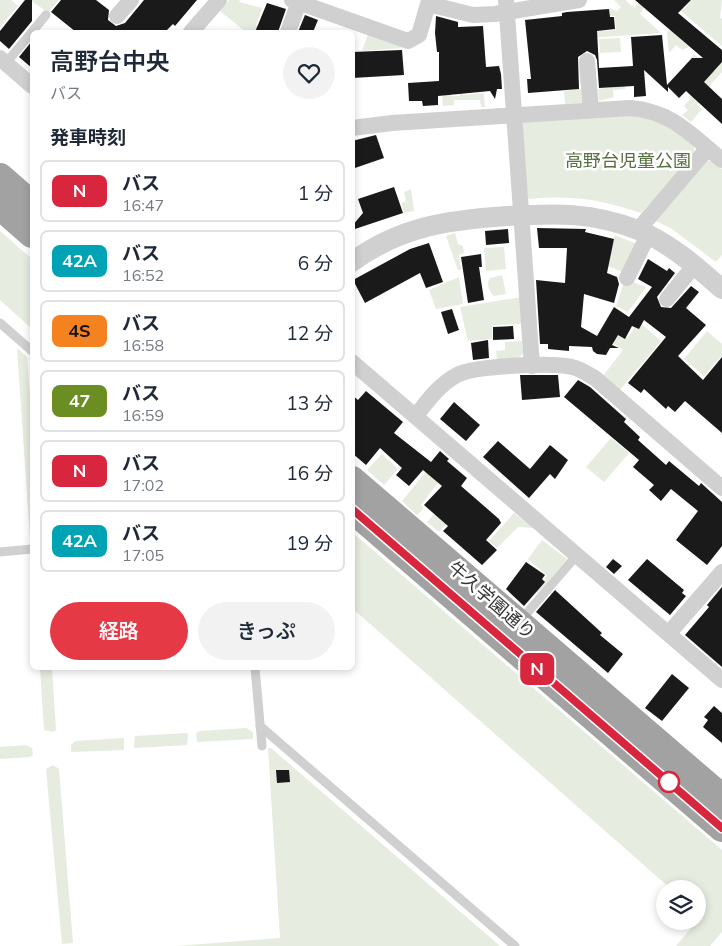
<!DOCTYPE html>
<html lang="ja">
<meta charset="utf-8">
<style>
body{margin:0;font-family:Mulish,"Noto Sans JP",sans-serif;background:#f2f2f3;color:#1f2937;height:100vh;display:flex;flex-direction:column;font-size:19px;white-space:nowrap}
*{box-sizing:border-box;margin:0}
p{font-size:16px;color:#747a83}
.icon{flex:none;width:28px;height:28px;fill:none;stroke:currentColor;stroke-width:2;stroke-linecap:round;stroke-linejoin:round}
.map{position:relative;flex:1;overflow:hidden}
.side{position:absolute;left:30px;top:30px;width:325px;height:640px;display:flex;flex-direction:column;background:#fff;border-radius:8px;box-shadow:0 2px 8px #0003}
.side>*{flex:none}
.badge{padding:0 10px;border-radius:8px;font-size:18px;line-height:32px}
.buttons{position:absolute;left:656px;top:880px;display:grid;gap:10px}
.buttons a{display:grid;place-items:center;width:50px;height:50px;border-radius:50%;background:#fff;box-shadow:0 2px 8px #0003;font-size:25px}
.map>.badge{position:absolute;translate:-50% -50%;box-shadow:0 0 0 2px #fff}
h2{padding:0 20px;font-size:19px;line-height:45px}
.round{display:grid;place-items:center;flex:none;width:52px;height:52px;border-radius:26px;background:#f2f2f3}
.summary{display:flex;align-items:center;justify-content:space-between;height:85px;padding:0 20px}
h1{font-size:24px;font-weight:600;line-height:38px}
.cta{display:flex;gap:10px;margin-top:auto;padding:10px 20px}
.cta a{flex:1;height:58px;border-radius:30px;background:#e63946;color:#fff;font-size:20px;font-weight:600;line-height:58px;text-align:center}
.cta a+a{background:#f2f2f3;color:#1f2937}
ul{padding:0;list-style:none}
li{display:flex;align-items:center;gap:15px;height:62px;margin:0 10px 8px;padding:0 10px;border:2px solid #e0e1e3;border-radius:8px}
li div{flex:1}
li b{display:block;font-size:19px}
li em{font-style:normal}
li .badge{min-width:55px;font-weight:700;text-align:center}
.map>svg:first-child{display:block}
.green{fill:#e6ecdf}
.building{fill:#1a1a1a}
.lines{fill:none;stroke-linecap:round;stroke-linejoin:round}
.service{stroke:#d0d0d0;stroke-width:9}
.minor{stroke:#d0d0d0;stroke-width:16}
.tertiary{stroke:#d0d0d0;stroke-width:20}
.trunk{stroke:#a2a2a2;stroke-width:28}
.line-casing{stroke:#fff;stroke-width:11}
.line{stroke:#d7263d;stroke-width:8}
.stop-dot{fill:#fff;stroke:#d7263d;stroke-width:2.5}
.labels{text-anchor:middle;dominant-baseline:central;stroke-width:5;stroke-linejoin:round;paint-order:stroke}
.park-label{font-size:18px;fill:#56703f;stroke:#fff}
.street-label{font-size:18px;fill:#333;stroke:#fff}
</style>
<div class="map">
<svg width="722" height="946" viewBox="0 0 722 946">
<rect width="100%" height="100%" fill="#fff"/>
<g class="green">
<path d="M0,0H11L18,6L0,27Z"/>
<path d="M31,0H59L48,13Z"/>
<path d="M229,0H240L239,2L262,8L256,26L272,32H246L220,11Z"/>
<path d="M614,0H625L634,8L639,2L649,0L640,14L661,33L587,38V32L616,30L615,16H610V8L617,11L621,7Z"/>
<path d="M668,0H674L684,9L692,0H722L720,17L722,19V46Z"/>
<path d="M676,22L675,34L689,47L682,50L676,45L669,53L667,33Z"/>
<path d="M368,34L401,45V48L362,51Z"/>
<path d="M620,38L621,52L600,53L599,39Z"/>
<path d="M694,54L715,71L722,63V72L688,109L711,88L697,105L702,109L691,122L682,115L688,110L684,106L705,81L684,66Z"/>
<path d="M481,66L485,107H481L480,100H454V105L443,106L442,90L451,89V96H460V84H462L463,95L483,93Z"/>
<path d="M579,68H581L584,103L565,104L564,91L581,89Z"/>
<path d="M624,69L625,89L613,90L614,97L599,101L598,89L617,87L616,70Z"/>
<path d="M634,114L668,126L694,146V157L641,213C598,199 573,195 528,199L522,125L527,119Z"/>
<path d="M706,161H713L722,169V255L716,262L672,229L654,220Z"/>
<path d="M411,189L414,211L404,213L401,203L406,201L404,192Z"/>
<path d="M0,231L32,259V329L0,300Z"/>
<path d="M455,233L458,244L463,246L464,253L459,255L461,270H458L446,236Z"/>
<path d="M615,235L637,244L625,273L608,266Z"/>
<path d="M504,247L506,269L486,271L484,248Z"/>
<path d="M502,275L506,294L494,296C489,291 486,284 490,278Z"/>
<path d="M459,277L463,304L436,309L429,290Z"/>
<path d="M625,279L646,287L628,312L616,306Z"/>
<path d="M521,297L523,324L492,325V339L468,341L460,307Z"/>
<path d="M639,322L661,341L619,391L603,376L623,350L607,339L612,331L627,338Z"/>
<path d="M707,331L722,344V355L704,376L684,359Z"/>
<path d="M522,341L523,354L517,359L497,360L496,351L505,350V342Z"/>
<path d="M17,348L27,357L32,422V543L30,539Z"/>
<path d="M611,438L629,453L604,482L586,467Z"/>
<path d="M382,454L398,469L384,485L367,470Z"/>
<path d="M434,462L446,472L421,505L424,508L417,515L402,501Z"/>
<path d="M450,497L461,507L439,532L427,522Z"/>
<path d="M514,513L534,528L518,527L497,548L489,541Z"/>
<path d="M353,533L722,850V932L710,946H676L701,916L698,912V889H671L353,609Z"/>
<path d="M542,540L567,559L538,593L535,592L547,576L528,559Z"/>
<path d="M40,668H52L56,730L53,732L44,730Z"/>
<path d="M246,728L253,732V739L197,742L196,733L200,731Z"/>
<path d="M186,733L188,734L187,745L134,748L135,736Z"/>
<path d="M124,738V750L71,752V745L75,741Z"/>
<path d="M26,745L32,748L33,755L30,757L0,759V747Z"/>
<path d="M268,748H271L500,946H177L280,938Z"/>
<path d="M53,765L59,769L73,943L62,944L46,769Z"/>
</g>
<g class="building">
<path d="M25,0H32V21L9,49L0,41V31Z"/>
<path d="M61,0H96L109,10L108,20L116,26L125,23L144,0H197L175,26L173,24L165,32H76L51,12Z"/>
<path d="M635,0H691L678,13L722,50V62L704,82L722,99V124L686,91L679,98L668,87V92L644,70L646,96L634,97V86L599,88L597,60L595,55L587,51L578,57L579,89L528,93L527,79H531L525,20L562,16V13L567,12L609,9L610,17H614L615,29L597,31L599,68L633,66L631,37L662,35L667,85L692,58H703Z"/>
<path d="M267,3L286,9L278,32H255Z"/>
<path d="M305,15L318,20L313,32H298Z"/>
<path d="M436,16L458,22V27L483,26L486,67L499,66L501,74L502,89H497L495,99L490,91L438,96V105L423,106L422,101H409L408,83L439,81V52H437L435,33Z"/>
<path d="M32,41V68L19,57Z"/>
<path d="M402,50L404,75L352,78V52Z"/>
<path d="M376,135L384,158L352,169V141Z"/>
<path d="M394,187L403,213L352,230V226L363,213L358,199Z"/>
<path d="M537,228L586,229L585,232L614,239L607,273L617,277L619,284L614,303L584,294L581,327L597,336L614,307L629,317L652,287L638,279L648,259L667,271L669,268L675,273L657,297L661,307L671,308L691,286L699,292L686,308L706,325L678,356L703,380L722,357V433L685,401L675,412L668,406L666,409L644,389L641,393L628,383L666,337L644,320L639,329L632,326L625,339L618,335L612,345L619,348H610L606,355L597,354L593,351L592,347L569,346V351L548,349V344H540L536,280L565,283L567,248H539Z"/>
<path d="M508,229L509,243L486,245L485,231Z"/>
<path d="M429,243L443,282L426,288L420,273L365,303L353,280L410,249Z"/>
<path d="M481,254L482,267H479L484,300L468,303L461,257Z"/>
<path d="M452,309L459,330L448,334L441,312Z"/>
<path d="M513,326L514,339L493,340V327Z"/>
<path d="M488,340L489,358L473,360L471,343Z"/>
<path d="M520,375H558L560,397L522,400Z"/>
<path d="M578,380L590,387L626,419L624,422L640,437L638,440L666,465L669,461L699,486L701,483L722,502V546L707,565L676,540L698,511L671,489L661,501L649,490L654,485L633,467L639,460L564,397Z"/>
<path d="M366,391L403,422L394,433L431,462L440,451L449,459L447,461L467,478L461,486L499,519L501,523L486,540L497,550L482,565L443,531L448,526L424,505L442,486L423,470L409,486L396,475L402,468L380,448L366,465L352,453V395L358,400Z"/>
<path d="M454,402L480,425L466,441L440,419Z"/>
<path d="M498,441L530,469L550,445L568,460L555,479L550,474L529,498L483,457Z"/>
<path d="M613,559L622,566L614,574L606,567Z"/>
<path d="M647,559L684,590L682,593L686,596L670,615L628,580Z"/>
<path d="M526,562L545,575L542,579L545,582L524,606L506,589Z"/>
<path d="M722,587V667L685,635L709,607L707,605Z"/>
<path d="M555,590L602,633L600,635L623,654L608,673L536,612Z"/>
<path d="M672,674L689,688L662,721L645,708Z"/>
<path d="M714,706L722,713V743L703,727L708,720L704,717Z"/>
<path d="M276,770H289L290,782L277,783Z"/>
</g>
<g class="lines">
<g class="service">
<path d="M6,63L46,15"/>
<path d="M0,323L32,351"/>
<path d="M0,552L32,549"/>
<path d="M527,613L577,555"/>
<path d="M255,668L262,746"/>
<path d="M260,726L515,946"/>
</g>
<g class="minor">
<path d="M292,0L408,41L419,35L428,4L473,15L495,14L579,0"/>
<path d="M506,0L532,366"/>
<path d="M117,16L131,0"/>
<path d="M191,32L219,0"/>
<path d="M288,32L299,2"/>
<path d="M0,58L32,86"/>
<path d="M587,61L591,110"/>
<path d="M352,128L392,123L630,108C672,111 692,136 722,160"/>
<path d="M638,230L707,149"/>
<path d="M627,278L648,235"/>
<path d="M667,299L694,266"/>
<path d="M352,362L722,680"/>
<path d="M416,416C427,401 440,384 457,375C473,366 553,362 572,367C581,369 588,374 596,379L722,488"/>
<path d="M669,633L722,572"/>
</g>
<path class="tertiary" d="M352,262C401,226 449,220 507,216C555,213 592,212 638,230C670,243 697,267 722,289"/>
<g class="trunk">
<path d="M0,177L32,205"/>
<path d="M0,206L32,234"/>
<path d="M352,480L722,798"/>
<path d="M352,509L722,828"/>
</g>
</g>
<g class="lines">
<defs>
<path id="line" d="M352,509L722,828"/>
</defs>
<use href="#line" class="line-casing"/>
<use href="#line" class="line"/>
</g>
<circle class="stop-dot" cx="669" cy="782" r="10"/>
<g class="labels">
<g class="park-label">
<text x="628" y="160">高野台児童公園</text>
</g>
<g class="street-label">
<text transform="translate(492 600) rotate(41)">牛久学園通り</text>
</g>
</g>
</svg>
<div class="buttons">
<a><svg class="icon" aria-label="layers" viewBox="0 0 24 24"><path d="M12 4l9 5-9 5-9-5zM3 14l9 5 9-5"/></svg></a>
</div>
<b class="badge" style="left:537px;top:669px;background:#d7263d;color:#fff">N</b>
<section class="side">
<div class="summary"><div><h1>高野台中央</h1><p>バス</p></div><a class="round"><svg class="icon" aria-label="heart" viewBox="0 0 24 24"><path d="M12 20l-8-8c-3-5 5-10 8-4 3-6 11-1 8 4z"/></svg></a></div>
<h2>発車時刻</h2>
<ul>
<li><span class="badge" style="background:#d7263d;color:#fff">N</span><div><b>バス</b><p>16:47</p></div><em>1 分</em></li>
<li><span class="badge" style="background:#00a3b4;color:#fff">42A</span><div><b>バス</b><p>16:52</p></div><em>6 分</em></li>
<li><span class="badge" style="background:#f58220;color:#111">4S</span><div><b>バス</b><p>16:58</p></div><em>12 分</em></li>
<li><span class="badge" style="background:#6b8e23;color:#fff">47</span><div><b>バス</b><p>16:59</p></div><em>13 分</em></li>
<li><span class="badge" style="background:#d7263d;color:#fff">N</span><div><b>バス</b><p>17:02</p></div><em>16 分</em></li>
<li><span class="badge" style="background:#00a3b4;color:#fff">42A</span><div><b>バス</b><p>17:05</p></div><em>19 分</em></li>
</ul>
<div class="cta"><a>経路</a><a>きっぷ</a></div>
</section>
</div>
